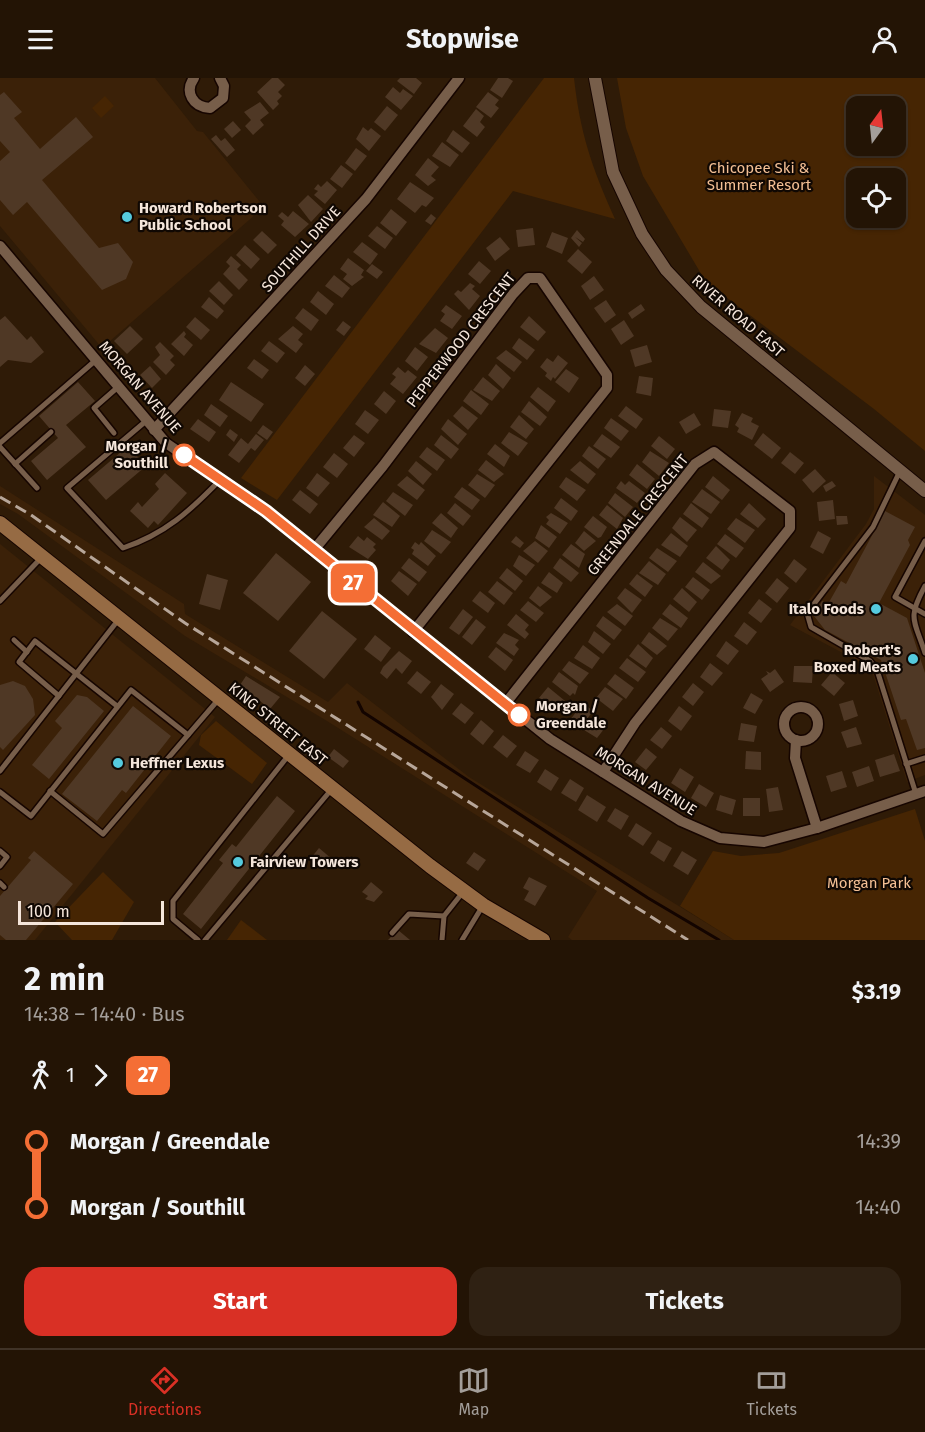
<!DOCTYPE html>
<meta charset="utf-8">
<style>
body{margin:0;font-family:"Fira Sans",sans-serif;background:#2f2113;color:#f1f3f6;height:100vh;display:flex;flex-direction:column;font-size:22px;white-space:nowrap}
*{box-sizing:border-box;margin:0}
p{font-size:20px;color:#a39e9a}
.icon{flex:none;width:33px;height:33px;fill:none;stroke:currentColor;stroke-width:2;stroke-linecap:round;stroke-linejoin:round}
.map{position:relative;height:862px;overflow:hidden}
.details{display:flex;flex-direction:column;background:#231405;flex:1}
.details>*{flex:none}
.badge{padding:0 12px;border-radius:9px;font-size:21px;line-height:39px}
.needle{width:39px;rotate:15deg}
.fabs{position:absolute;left:846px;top:18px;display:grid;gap:12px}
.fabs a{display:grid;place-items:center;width:60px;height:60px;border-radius:12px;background:#231405;box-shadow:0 2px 4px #0004,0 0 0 2px #403327;font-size:30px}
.scale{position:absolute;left:18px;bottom:15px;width:146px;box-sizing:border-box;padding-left:6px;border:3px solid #f5e6db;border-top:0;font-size:16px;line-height:21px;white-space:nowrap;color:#f5e6db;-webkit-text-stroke:4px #100803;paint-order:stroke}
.map>.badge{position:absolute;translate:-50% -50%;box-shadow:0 0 0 3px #fff}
.legs{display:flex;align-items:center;gap:9px;height:66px;padding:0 24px;font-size:20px}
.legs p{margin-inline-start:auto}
.overview{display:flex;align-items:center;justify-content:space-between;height:102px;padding:0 24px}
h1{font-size:33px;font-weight:700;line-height:45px}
.button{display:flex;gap:12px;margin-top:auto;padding:12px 24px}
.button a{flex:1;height:69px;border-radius:18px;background:#d93025;color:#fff;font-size:24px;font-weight:700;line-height:69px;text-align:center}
.button a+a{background:#2f2113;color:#f1f3f6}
ul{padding:0 24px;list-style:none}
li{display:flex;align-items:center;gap:21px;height:66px;font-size:22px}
li i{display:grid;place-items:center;width:9px;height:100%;margin:0 8px;background:currentColor}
li i::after{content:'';width:15px;height:15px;margin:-8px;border:4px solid;border-radius:50%;background:#231405}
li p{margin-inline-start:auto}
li:first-child i{background:linear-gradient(#0000 50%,currentColor 0)}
li:last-child i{background:linear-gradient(currentColor 50%,#0000 0)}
header{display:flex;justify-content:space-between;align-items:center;height:78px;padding:0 24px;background:#231405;font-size:27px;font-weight:700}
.tabs{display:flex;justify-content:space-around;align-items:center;height:84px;border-top:2px solid #403327;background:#231405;font-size:16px;color:#a39e9a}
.tabs a{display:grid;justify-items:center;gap:3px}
.tabs .on{color:#d93025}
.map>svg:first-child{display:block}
.built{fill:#3b2108}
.green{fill:#462503;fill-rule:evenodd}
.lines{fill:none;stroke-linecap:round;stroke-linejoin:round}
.stream{stroke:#130400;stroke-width:3}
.building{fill:#4f3825}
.service-casing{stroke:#160500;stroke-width:8}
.minor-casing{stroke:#160500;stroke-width:13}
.tertiary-casing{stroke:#160500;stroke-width:14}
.secondary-casing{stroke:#160500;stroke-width:16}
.service{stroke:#775e4a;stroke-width:5}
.minor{stroke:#775e4a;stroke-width:10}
.tertiary{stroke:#775e4a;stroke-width:12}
.secondary{stroke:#966b44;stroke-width:14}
.rail{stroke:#b7a699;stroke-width:3;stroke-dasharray:12 6;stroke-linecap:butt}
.line-1-casing{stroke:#fff;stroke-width:14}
.line-1{stroke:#f46e35;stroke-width:9}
.poi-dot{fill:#55cade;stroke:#100803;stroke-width:2}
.stop-1-dot{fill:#fff;stroke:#f46e35;stroke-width:3}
.labels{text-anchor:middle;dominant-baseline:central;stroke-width:4.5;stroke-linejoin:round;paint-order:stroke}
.park-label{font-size:15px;fill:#f3bf94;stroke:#100803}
.poi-label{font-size:15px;font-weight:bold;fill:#f5e6db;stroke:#100803;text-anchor:start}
.street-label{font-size:15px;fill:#f5e6db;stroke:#100803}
.stop-label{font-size:15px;font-weight:bold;fill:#f5e6db;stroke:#100803;text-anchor:end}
</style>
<header><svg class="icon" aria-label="menu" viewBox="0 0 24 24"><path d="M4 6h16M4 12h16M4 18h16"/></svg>Stopwise<svg class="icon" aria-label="person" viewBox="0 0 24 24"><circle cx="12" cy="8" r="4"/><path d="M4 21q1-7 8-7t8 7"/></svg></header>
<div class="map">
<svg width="925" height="862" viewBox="0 0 925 862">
<rect width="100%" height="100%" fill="#2f1b07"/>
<g class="built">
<path d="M0,0H155L197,53L203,54L264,129L102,270L0,148Z"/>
<path d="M874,398L925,437V697L907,704L871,590L790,547L866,446L874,431Z"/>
<path d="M0,408L184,526L185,536L328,624L347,605L469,699L734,862H572L568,859L597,813L327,643L185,558L18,436L0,426Z"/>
<path d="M0,466L215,639L35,862H0Z"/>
</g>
<g class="green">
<path d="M544,0H574C580,55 592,90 615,141L513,113L277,422L241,400Z"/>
<path d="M617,0H925V373L874,331L706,204L643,98L626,50ZM856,28H896V68H856ZM896,100V140H856V100Z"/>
<path d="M105,18L114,28L101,40L92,30Z"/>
<path d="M216,643L267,685L252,706L199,667L201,657Z"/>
<path d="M915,731L925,763V862H734L680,828L713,773L741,778L779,775Z"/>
<path d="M103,794L134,824L112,862H72L55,844Z"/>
<path d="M241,842L267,862H227Z"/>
</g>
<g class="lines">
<path class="stream" d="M358,624L363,634L648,820L719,862"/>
</g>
<g class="building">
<path d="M272,0H278L285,7L278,14L282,18L277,23L279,26L273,32L257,14Z"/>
<path d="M400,0H416L422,5L414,16L397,3Z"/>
<path d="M498,0H508L513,3L502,20L490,12Z"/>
<path d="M393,9L400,15L403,11L413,18L401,32L385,19Z"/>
<path d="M4,14L22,34L14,40L40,71L76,39L93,59L42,102L99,170L118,165L133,184L126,201L102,212L27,124L13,137L0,122V83L10,74L0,63V17Z"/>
<path d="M488,14L499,22L495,27L499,30L491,40L476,29Z"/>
<path d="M260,24L269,35L260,42L264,47L253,57L245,48L251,42L244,34Z"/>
<path d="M387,28L398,37L385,53L374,44Z"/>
<path d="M476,31L484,38L480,44L485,49L477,59L463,48Z"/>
<path d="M233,43L241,52L232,60L224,51Z"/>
<path d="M363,49L368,53L371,50L381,58L369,73L356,61Z"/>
<path d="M453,52L470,65L462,75L446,63Z"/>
<path d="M216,57L221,63L225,60L235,72L227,79L211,61Z"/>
<path d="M442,64L459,77L450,89L432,78Z"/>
<path d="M356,70L367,78L355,93L345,85Z"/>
<path d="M428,80L439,89L431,98L436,102L428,108L415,97Z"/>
<path d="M341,87L353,96L342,110L330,101Z"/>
<path d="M327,103L337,112L325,126L314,117L318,113L314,111L318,106L321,109Z"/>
<path d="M410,104L434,120L426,129L422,127L415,135L397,121Z"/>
<path d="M308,117L323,131L311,144L298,127Z"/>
<path d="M391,131L407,144L396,158L380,145Z"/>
<path d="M293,133L309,146L295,159L281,147L284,143L278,138L282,134L288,139Z"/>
<path d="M431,136L436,140L431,147L425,143Z"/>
<path d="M377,148L393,160L385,171L368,158Z"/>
<path d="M533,150L535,167L518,169L516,152Z"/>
<path d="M577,152L585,161L583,164L575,159L582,165L579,169L571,160Z"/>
<path d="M262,153L277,167L268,176L253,162Z"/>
<path d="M552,154L568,160L562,176L546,169Z"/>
<path d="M500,159L510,171L495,183L486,170Z"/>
<path d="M362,164L378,176L370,187L353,174Z"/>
<path d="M245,167L260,181L251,191L236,177Z"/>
<path d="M578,171L592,184L582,196L567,183Z"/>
<path d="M231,178L241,187L237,191L248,202L239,212L223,196L230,188L226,184Z"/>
<path d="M348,180L364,192L361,197L364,199L352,208L343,201L347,196L340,191Z"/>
<path d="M479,183L491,193L480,206L468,196Z"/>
<path d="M372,186L383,194L377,201L366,193Z"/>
<path d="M334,197L350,210L342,220L325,208Z"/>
<path d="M594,198L604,212L590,222L581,208Z"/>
<path d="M219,203L233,217L224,227L209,213Z"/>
<path d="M470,205L475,208L472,211L480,218L469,232L454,216L458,212L461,214Z"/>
<path d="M318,213L334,226L326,237L310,224Z"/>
<path d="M209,219L224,233L217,241L201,229Z"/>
<path d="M606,222L616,237L605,245L594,230Z"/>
<path d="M641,226L645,232L632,241L628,235Z"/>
<path d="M446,227L462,238L452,251L440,243L445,236L441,233Z"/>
<path d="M303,230L319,242L311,253L295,240Z"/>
<path d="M5,238L27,262L31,258L44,274L31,285L8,282L0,289V242Z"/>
<path d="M529,238L546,254L538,263L520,249Z"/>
<path d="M195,239L210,252L201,262L186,249Z"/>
<path d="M624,242L634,258L621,267L611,251Z"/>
<path d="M343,243L351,249L344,258L336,252Z"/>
<path d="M130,248L143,261L127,276L114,263Z"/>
<path d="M293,248L303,256L298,262L303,266L296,275L278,261Z"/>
<path d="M435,250L448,260L436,275L419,266Z"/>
<path d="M184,253L186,256L184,259L193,267L184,278L171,266Z"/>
<path d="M519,260L535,272L527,282L512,270Z"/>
<path d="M269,263L285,275L277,285L261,273Z"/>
<path d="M160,264L174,278L170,282L175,287L166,297L153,284L160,277L155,269Z"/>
<path d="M647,267L652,284L635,289L630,272Z"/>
<path d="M415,269L428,279L417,293L405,283Z"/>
<path d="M506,272L522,284L514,294L496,280Z"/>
<path d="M558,277L568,285L555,301L553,299L551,303L545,298L547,295L540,289L547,280L553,284Z"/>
<path d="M254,281L269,292L262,301L247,290Z"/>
<path d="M496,286L511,300L503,311L488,297Z"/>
<path d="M305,287L315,296L305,308L295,300Z"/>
<path d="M150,288L161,301L152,310L140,297Z"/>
<path d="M398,289L405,295L408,292L417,299L403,316L390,306L396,299L392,296Z"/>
<path d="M566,291L579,300L569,315L555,304Z"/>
<path d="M639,298L653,300L651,318L636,315Z"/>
<path d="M483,299L500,313L492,323L473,312Z"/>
<path d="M78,304L95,323L66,347L86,369L47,402L31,383L58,360L39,338Z"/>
<path d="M231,304L264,326L251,344L219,322Z"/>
<path d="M538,309L556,323L548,334L530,319Z"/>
<path d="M471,312L489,326L481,337L463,323Z"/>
<path d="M384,313L396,323L386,336L374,326Z"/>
<path d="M529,323L547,339L540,348L521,334Z"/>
<path d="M211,326L228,338L220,349L204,337Z"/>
<path d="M462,328L478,340L468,352L453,338Z"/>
<path d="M626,328L643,341L636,351L618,338Z"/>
<path d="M714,331L731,333L728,350L712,348Z"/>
<path d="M365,332L379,342L368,356L355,346Z"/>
<path d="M694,335L701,347L686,356L679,344Z"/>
<path d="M742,335L753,340L751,344L759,348L752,362L737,354L739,350L735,347Z"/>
<path d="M519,337L534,351L526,361L510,349Z"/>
<path d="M611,340L629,353L621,363L604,350Z"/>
<path d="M198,341L216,354L209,364L190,351Z"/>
<path d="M448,341L467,356L458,367L441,351Z"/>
<path d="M263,347L273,354L267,362L257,355Z"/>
<path d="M230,351L238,357L234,364L226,357Z"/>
<path d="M509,354L528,365L518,378L501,365Z"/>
<path d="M763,355L781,370L772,381L754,367Z"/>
<path d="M256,356L264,362L255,373L251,370L239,385L228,377L241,360L248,366Z"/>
<path d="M602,356L620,369L611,380L593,368Z"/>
<path d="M354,357L365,365L354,379L343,370Z"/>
<path d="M441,357L459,371L451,381L434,367Z"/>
<path d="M659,358L675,371L667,381L651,368Z"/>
<path d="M495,366L510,378L504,389L487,376Z"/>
<path d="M128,368L146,388L106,422L88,402Z"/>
<path d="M589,368L606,381L598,391L582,378Z"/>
<path d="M427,369L445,382L437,393L419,379Z"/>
<path d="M650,373L669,385L659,398L642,384Z"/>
<path d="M790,374L804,385L795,396L781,385Z"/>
<path d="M334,375L348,386L337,400L323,389Z"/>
<path d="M486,382L504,396L494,404L478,392Z"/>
<path d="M416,383L432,396L423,407L408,393Z"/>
<path d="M580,383L596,396L588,406L570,392Z"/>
<path d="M637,386L655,401L647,411L629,397Z"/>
<path d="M815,391L826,403L813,415L802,402Z"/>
<path d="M165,395L187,415L158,447L154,443L148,450L130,433L138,424L142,429L159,411L155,406Z"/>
<path d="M317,395L330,405L318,419L306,410Z"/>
<path d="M477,396L495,407L485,420L468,407Z"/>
<path d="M407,398L425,412L417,422L397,407Z"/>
<path d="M713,398L730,412L722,422L705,409Z"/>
<path d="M566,399L586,412L577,423L559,409Z"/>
<path d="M621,403L625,407L629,403L645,415L637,425L616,410Z"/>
<path d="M832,403L836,408L826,414L823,408Z"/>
<path d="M462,409L480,422L472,432L454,419Z"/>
<path d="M702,411L720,424L711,436L692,424Z"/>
<path d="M300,412L318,426L310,436L292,422Z"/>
<path d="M393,414L413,427L405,438L386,423Z"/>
<path d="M615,415L633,429L625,439L608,425Z"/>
<path d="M561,420L578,433L571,443L554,430Z"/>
<path d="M833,422L835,441L819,443L817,424Z"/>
<path d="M383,424L400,438L392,449L373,437Z"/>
<path d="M455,425L471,438L463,448L447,435Z"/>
<path d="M691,425L709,440L702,450L683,436Z"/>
<path d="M749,425L766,441L758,450L740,436Z"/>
<path d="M607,427L623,440L617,451L599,437Z"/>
<path d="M885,433L915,449L908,462L910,467L879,525L907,540L925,595V670L917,672L906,641L901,642L881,582L825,552L814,538L822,523L828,526L841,503L846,506Z"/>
<path d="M441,435L458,450L451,460L432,445Z"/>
<path d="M551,435L568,445L560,456L546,446L549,442L546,439Z"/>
<path d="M593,438L607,449L601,459L598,460L584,449Z"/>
<path d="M836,438H847L848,446L837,447Z"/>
<path d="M680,439L697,452L687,464L672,450Z"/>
<path d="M374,440L390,453L382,462L364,449Z"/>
<path d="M736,440L755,452L745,465L727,451Z"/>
<path d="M541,447L557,459L549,470L535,460Z"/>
<path d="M432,452L451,464L441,476L424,463Z"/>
<path d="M584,453L596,463L584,473L575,465Z"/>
<path d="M818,453L831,460L823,476L810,469Z"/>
<path d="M671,455L688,468L680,479L661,467Z"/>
<path d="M725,456L744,470L736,480L717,466Z"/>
<path d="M358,458L364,463L367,459L376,466L373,469L376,472L368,481L349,469Z"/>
<path d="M516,458L524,465L520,470L511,464Z"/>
<path d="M535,463L548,473L538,485L523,473Z"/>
<path d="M415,464L419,467L421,464L436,478L428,488L412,476L414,472L411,470Z"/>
<path d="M571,466L585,476L579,490L562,477Z"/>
<path d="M716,468L730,482L722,492L706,480Z"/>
<path d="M657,470L677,483L668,494L649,480Z"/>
<path d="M276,475L311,504L278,543L243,515Z"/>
<path d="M519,477L535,487L526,498L513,488Z"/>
<path d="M409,480L427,494L419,504L401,490Z"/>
<path d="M560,480L579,495L571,504L553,490Z"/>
<path d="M794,481L807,491L796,505L784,495Z"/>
<path d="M649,483L666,496L658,507L639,495Z"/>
<path d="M703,484L721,498L711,506L695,494Z"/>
<path d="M507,490L523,503L515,513L499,500Z"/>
<path d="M399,493L417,506L408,518L391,503Z"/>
<path d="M549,494L563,505L557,515L541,505Z"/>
<path d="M207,496L228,502L220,532L199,526Z"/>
<path d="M637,496L653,508L645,519L629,506Z"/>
<path d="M693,499L710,512L702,522L685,509Z"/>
<path d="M777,500L789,510L777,525L765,515Z"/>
<path d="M497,503L513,515L504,527L488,514Z"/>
<path d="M538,508L552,519L540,529L529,520Z"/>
<path d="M625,510L642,522L632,535L617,520Z"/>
<path d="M682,510L697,524L689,534L673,521Z"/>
<path d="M480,513L495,525L488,535L472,523Z"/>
<path d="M759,521L772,531L761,545L748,535Z"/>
<path d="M528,523L544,535L536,544L520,532Z"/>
<path d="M617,526L633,538L625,548L607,534Z"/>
<path d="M670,526L688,540L681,550L662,536Z"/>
<path d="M463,531L473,539L459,557L449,550Z"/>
<path d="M322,533L357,561L324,601L289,573Z"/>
<path d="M516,536L529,547L525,552L529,556L525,561L507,547Z"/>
<path d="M603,538L622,552L614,562L596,548Z"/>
<path d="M660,540L678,551L668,563L652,550Z"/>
<path d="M476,541L486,549L472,567L462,559Z"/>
<path d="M744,544L757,554L747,567L734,558Z"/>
<path d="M594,553L611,566L603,576L588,564Z"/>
<path d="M649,554L667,568L657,577L641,565Z"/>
<path d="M504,555L519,562L515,567L519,571L514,578L496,565Z"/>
<path d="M375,557L391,570L381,584L364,571Z"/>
<path d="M726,563L739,573L728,587L716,578Z"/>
<path d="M638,566L653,580L646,590L629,578Z"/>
<path d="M583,567L600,580L592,591L574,580Z"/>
<path d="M496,569L513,582L505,593L488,579Z"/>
<path d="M399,573L412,583L402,596L396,590L387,601L380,595L383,589Z"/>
<path d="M627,580L646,594L638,604L619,590Z"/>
<path d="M569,583L589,595L580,606L562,592Z"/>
<path d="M710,585L723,595L712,608L700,599Z"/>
<path d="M794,588H813L812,605L793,604Z"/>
<path d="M775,591L784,604L770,614L761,601L768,596L766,593L770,595Z"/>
<path d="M417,593L431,604L421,616L407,605Z"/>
<path d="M559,594L578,608L575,617L573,615L570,618L552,604Z"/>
<path d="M832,594L845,605L834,618L821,607Z"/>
<path d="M615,596L634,610L626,621L607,606Z"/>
<path d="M246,598L280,619L270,631L240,607Z"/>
<path d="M13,603L25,608L33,621L35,637L3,672L0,669V607Z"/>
<path d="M693,605L704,614L693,628L682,619Z"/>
<path d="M441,606L454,616L442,632L431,619Z"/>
<path d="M548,609L570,627L564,636L539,620Z"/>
<path d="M605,609L623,621L613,633L596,620Z"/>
<path d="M751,615L763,622L755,636L743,630Z"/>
<path d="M77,617L87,619L104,633L49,701L32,687L62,650L55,643Z"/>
<path d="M853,622L858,638L844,643L839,626Z"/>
<path d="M461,625L474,635L465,646L452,636Z"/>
<path d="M583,625L593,633L581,649L570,642Z"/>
<path d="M133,628L171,658L126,715L122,712L97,743L62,716Z"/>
<path d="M679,628L692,638L681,653L668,643Z"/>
<path d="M595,637L608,646L597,660L584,652Z"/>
<path d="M481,642L494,653L483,667L470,656Z"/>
<path d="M741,645L757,648L754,664L738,662Z"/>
<path d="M661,649L672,658L662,671L650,662Z"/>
<path d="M856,649L862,666L847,670L841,654Z"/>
<path d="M503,657L517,668L507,680L493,669Z"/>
<path d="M646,670L657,679L646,692L635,684Z"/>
<path d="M334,671L349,683L343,690L328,679Z"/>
<path d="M525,673L539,682L530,695L516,687Z"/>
<path d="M746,673L761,674V692L745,691Z"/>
<path d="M894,676L900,693L880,699L875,682Z"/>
<path d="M869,688L874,703L857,709L852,694Z"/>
<path d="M680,690L694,699L685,714L671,705Z"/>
<path d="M545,691L559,700L551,713L537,704Z"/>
<path d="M842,693L847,709L831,714L826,698Z"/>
<path d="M570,701L584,710L576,724L561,715Z"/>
<path d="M699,706L714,715L706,729L691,720Z"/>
<path d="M778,709L783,732L769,734L766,711Z"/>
<path d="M587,717L606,729L597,744L578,732Z"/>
<path d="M720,717L736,722L732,737L716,732Z"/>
<path d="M277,718L295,733L201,851L183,836L223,785L219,782L232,766L236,769Z"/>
<rect x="743" y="720" width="17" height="18"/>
<path d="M615,730L629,738L621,752L607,743Z"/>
<path d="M636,745L652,755L643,768L628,758Z"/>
<path d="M658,762L672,770L664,784L650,775Z"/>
<path d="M319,770L332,781L323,791L311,780Z"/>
<path d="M34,773L73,806L26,862H6L0,857V818L31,782L28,780Z"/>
<path d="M682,773L697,782L688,797L673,788Z"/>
<path d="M474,774L486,782L478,793L466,785Z"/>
<path d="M529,799L547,808L535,828L524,822L529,813L523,810Z"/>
<path d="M371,804L383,814L374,824L365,821L368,818L362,814Z"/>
<path d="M398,852L410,862H388Z"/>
</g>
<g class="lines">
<defs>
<g id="service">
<path d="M146,343L67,410L123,470C165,456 190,433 220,402"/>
<path d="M114,355L94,330L118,309"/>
<path d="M0,365L96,282"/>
<path d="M0,369L37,410"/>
<path d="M15,386L51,354"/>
<path d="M900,393L873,449L807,535L811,549L870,583L877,592L916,716"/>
<path d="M925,463L895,519L925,536"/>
<path d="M925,508C907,541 914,541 925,575"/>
<path d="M0,523L42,479"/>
<path d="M14,562L27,574"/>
<path d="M59,618L19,584L35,563L117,628"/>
<path d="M906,686L925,680"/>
<path d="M0,693L119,541"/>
<path d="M50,713L103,756L218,622"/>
<path d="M0,714L31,738L131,612L188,657"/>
<path d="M0,773L7,779L0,788"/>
<path d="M0,805L4,809"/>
<path d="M392,855L409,836L444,838"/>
<path d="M198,862L173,841V823L288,678"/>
<path d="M205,862L331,712"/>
<path d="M442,862L444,838L463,814"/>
<path d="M462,862L482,829"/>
</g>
<g id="minor">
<path d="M194,0C184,14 193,29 210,30L223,20L224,8L220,0"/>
<path d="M0,168L166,365L265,433L550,661L681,743L720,760L764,764L817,750L925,713"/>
<path d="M154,352L366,121L459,0"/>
<path d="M313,473L383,388L513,216L528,200H540L607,297V310L413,554"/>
<path d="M505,626L695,386L714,374L790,433V450L635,645L603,694"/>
<circle cx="801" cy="646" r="17"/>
<path d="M796,662L795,680L817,750"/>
</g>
<path id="tertiary" d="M595,0L613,94L642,156L666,192L701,229L925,413"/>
<path id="secondary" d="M0,445L430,788L483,827L543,862"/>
</defs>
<use href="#service" class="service-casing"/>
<use href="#minor" class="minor-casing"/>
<use href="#tertiary" class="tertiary-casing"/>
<use href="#secondary" class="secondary-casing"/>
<use href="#service" class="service"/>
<use href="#minor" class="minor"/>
<use href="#tertiary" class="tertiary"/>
<use href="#secondary" class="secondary"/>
<path class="rail" d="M0,419L31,437L185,545L688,862"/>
</g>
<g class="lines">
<defs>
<path id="line-1" d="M184,377L266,433L519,637"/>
</defs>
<use href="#line-1" class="line-1-casing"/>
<use href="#line-1" class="line-1"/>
</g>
<g class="poi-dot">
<circle cx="127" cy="139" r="6"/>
<circle cx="876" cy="531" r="6"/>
<circle cx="913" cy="581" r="6"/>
<circle cx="118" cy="685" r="6"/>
<circle cx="238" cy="784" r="6"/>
</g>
<g class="stop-1-dot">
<circle cx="184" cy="377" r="10"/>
<circle cx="519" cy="637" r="10"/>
</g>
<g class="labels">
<g class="park-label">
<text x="759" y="90">Chicopee Ski &amp;<tspan x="759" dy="17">Summer Resort</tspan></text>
<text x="869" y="805">Morgan Park</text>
</g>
<g class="poi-label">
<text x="139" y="130">Howard Robertson<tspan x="139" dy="17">Public School</tspan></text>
<text x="864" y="531" text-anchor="end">Italo Foods</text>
<text x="901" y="572" text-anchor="end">Robert's<tspan x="901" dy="17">Boxed Meats</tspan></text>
<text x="130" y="685">Heffner Lexus</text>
<text x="250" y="784">Fairview Towers</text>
</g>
<g class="street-label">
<text transform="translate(301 171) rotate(-48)">SOUTHILL DRIVE</text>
<text transform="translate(738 238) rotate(41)">RIVER ROAD EAST</text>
<text transform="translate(461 262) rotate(-52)">PEPPERWOOD CRESCENT</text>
<text transform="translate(140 309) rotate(49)">MORGAN AVENUE</text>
<text transform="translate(638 437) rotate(-51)">GREENDALE CRESCENT</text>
<text transform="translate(278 646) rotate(39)">KING STREET EAST</text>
<text transform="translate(646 703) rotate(32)">MORGAN AVENUE</text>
</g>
<g class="stop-label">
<text x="168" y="368">Morgan /<tspan x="168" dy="17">Southill</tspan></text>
<text x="536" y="628" text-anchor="start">Morgan /<tspan x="536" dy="17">Greendale</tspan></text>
</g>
</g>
</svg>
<div class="fabs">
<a><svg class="needle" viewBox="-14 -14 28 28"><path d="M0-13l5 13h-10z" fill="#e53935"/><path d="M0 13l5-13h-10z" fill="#a39e9a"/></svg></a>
<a><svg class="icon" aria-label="locate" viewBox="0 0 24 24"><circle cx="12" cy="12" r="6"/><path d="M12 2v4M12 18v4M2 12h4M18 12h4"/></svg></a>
</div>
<div class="scale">100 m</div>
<b class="badge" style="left:353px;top:505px;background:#f46e35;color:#fff">27</b>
</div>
<section class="details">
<div class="overview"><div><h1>2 min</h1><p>14:38 – 14:40 · Bus</p></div><b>$3.19</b></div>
<div class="legs"><svg class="icon" aria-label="walk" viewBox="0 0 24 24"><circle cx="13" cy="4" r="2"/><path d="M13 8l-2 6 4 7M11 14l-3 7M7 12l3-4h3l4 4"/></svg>1<svg class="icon" aria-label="forward" viewBox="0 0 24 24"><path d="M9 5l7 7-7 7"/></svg><b class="badge" style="background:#f46e35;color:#fff">27</b></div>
<ul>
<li><i style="color:#f46e35"></i><b>Morgan / Greendale</b><p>14:39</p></li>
<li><i style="color:#f46e35"></i><b>Morgan / Southill</b><p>14:40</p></li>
</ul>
<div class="button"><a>Start</a><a>Tickets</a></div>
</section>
<nav class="tabs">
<a class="on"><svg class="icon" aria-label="directions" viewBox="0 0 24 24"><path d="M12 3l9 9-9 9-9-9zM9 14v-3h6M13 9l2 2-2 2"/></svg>Directions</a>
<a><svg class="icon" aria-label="map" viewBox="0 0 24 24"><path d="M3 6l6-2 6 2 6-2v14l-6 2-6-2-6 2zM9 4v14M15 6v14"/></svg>Map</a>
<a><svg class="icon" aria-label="tickets" viewBox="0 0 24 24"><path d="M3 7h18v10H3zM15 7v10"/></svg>Tickets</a>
</nav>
